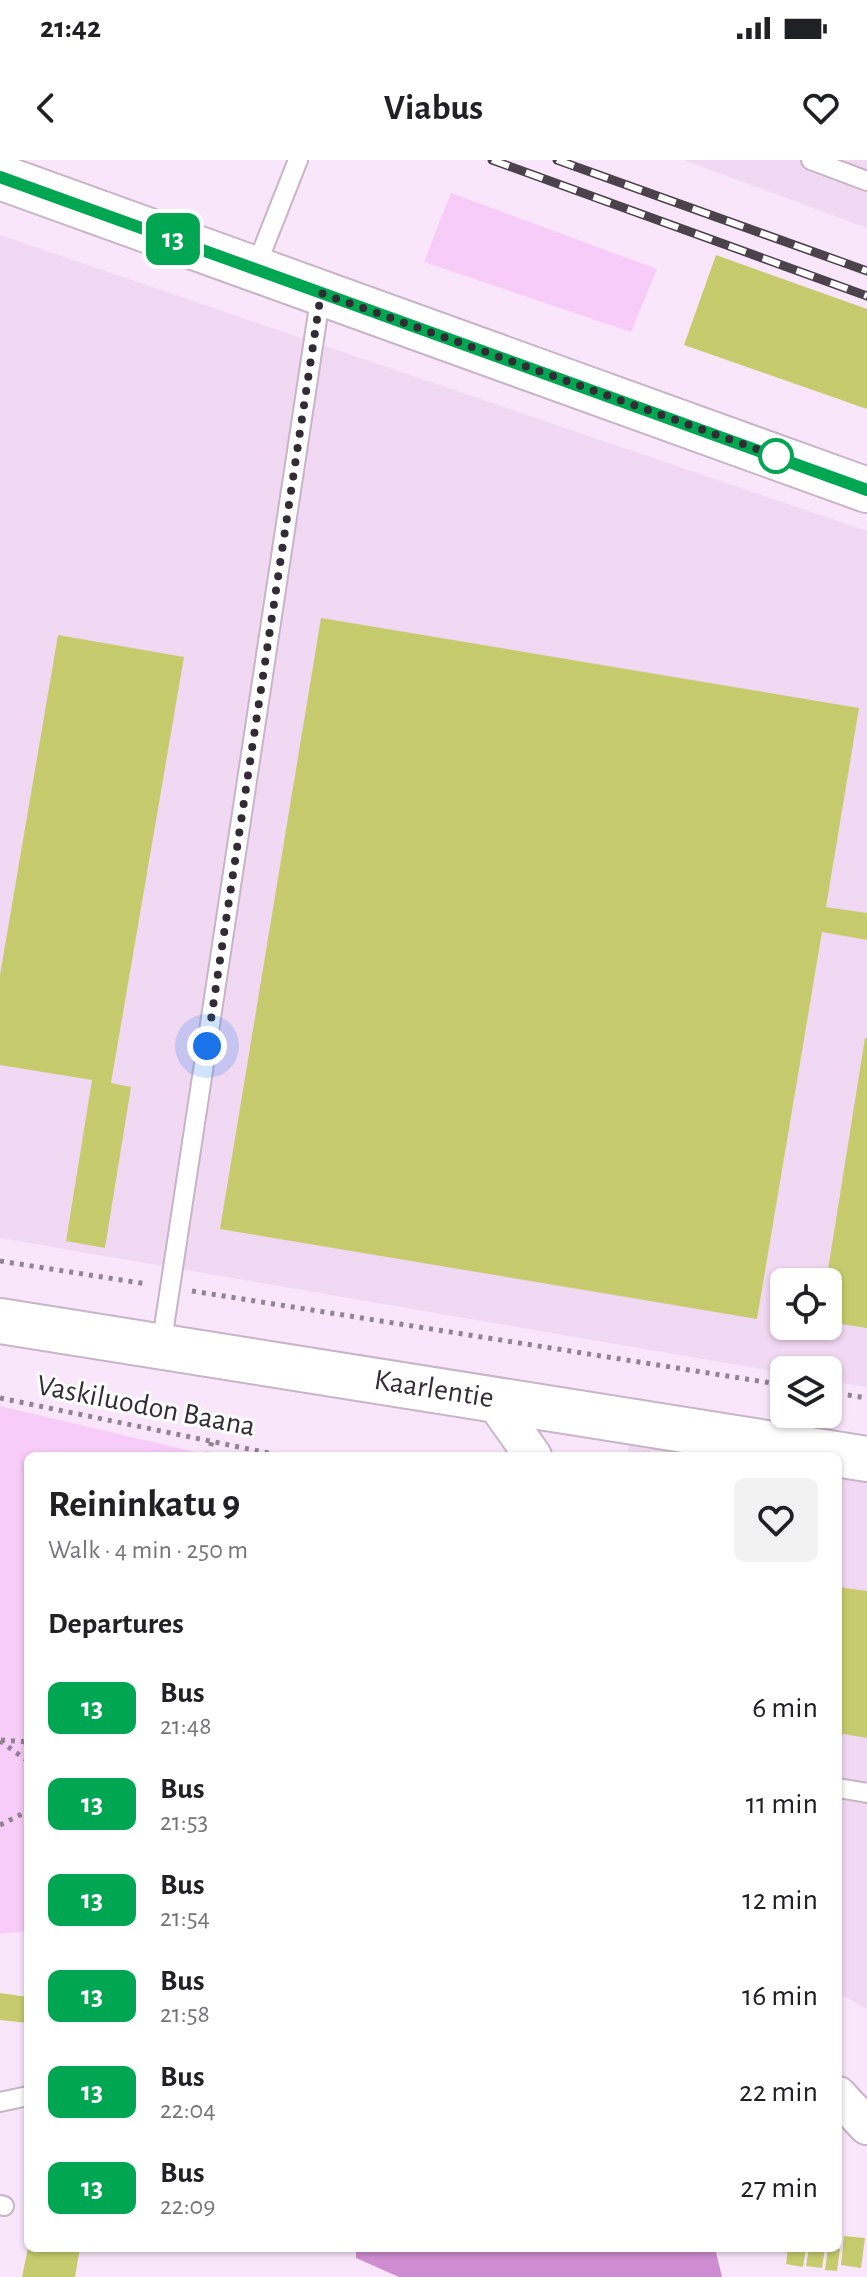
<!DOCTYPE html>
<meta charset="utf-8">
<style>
body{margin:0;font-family:"Alegreya Sans",sans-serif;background:#f2f2f2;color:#202124;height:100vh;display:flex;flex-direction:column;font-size:30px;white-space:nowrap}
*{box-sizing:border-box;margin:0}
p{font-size:26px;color:#757577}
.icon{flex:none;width:44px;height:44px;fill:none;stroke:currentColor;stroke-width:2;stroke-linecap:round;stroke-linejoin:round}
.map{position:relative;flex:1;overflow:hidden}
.panel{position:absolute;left:24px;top:1292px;width:818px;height:800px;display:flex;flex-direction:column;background:#fff;border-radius:12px;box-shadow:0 2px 6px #0004}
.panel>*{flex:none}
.badge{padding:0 16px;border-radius:12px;font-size:28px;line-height:52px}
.tools{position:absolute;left:770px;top:1108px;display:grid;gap:16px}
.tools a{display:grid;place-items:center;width:72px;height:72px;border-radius:12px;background:#fff;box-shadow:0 2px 6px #0004;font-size:40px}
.you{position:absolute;width:40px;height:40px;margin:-20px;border:6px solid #fff;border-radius:50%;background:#1a73e8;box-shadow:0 0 0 12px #1a73e833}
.map>.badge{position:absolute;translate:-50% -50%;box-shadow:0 0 0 4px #fff}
h2{padding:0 24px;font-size:30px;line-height:72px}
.round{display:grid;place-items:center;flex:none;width:84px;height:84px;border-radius:12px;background:#f2f2f2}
.head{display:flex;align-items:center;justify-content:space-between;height:136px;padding:0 24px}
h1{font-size:38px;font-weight:700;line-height:60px}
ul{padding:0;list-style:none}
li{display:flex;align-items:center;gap:24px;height:96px;padding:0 24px}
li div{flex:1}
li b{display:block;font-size:30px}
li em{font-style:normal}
li .badge{min-width:88px;font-weight:700;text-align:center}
.status{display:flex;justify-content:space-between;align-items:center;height:56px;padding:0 40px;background:#fff;direction:ltr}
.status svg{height:22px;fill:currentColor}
header{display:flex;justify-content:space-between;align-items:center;height:104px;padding:0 24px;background:#fff;font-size:36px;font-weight:700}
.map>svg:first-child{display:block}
.built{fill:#f2d9f3;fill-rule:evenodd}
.green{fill:#f8ccf9}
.water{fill:#cf8dd1}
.building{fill:#c6cc6d}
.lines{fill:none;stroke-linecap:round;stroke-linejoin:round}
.lane-casing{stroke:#c7b4c7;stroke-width:22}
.street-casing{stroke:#c7b4c7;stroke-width:40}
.secondary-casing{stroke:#c7b4c7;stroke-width:48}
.primary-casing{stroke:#c7b4c7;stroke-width:48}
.path{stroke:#918491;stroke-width:5;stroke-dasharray:4 6;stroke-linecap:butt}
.lane{stroke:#fff;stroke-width:18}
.street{stroke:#fff;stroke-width:36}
.secondary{stroke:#fff;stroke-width:44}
.primary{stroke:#fff;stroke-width:44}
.rail-casing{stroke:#4b424c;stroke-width:9}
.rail{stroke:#fff;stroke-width:6;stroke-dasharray:18;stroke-linecap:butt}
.line-casing{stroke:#fff;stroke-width:18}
.line{stroke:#00a651;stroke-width:12}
.walk{stroke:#332c34;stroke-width:8;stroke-dasharray:0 14.4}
.stop-dot{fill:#fff;stroke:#00a651;stroke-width:4}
.labels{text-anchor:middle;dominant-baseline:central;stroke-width:6;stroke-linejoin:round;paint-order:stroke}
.street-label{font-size:30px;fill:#332c34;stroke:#fff}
</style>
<div class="status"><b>21:42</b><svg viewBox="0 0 49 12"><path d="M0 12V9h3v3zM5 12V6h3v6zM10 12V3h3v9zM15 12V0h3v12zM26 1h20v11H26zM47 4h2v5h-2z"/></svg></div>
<header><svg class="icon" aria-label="back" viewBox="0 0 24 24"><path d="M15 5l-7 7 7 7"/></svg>Viabus<svg class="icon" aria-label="heart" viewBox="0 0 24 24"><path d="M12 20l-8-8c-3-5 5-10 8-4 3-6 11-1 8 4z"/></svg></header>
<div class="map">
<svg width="867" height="2117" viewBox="0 0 867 2117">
<rect width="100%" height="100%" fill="#fae6fa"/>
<g class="built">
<path d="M684,0H867V68Z"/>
<path d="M0,75L867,371V1227L828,1221V1210H784V1213L0,1078ZM784,1122H828V1166H784Z"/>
<path d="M628,1276L748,1296H629Z"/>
<path d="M838,1311L867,1316V1849L838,1833Z"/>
</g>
<g class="green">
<path d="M451,33L657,109L631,172L424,102Z"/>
<path d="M0,1246L212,1296H28V1771L0,1774Z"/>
</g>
<path class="water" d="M356,2088H715L722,2117H399L356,2098Z"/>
<g class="building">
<path d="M716,95L867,149V249L684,185Z"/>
<path d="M321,458L859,548L826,747L867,753V780L822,772L757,1159L220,1069Z"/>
<path d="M58,475L184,497L111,923L131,927L105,1088L66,1081L92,920L0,905V815Z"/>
<path d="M865,878H867V1168L828,1162V1122H826Z"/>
<path d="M838,1427L867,1431V1578L838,1573Z"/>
<path d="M0,1833L28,1837V1863L0,1860Z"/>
<path d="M844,2076L865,2078L861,2108L841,2105Z"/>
<path d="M28,2088H80L75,2117H22Z"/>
<path d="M788,2088H806L803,2107L786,2104Z"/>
<path d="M809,2088H825L822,2108L806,2106Z"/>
<path d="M828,2088L840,2089L837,2111L825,2110Z"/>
</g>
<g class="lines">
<defs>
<g id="lane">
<path d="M811,0L867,21"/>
<path d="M255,109L298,0"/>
<path d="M161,1187L321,133"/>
<path d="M838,1628L867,1633"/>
<path d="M0,1942L28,1936"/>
<path d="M0,2045L4,2046"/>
</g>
<g id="street">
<path d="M492,1238L533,1296"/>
<path d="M838,1935L867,1966"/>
</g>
<path id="secondary" d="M0,1161L867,1299"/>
<path id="primary" d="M0,17L867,330"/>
</defs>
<use href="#lane" class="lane-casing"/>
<use href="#street" class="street-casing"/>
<use href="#secondary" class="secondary-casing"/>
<use href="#primary" class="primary-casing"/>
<g class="path">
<path d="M0,1101L147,1124"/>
<path d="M192,1131L784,1225"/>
<path d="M828,1232L867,1238"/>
<path d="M0,1238L283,1296"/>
<path d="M209,1296L212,1280"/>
<path d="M1,1580L28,1582"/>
<path d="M0,1581L28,1601"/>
<path d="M0,1665L28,1651"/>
</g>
<use href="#lane" class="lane"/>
<use href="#street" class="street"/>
<use href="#secondary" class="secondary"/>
<use href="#primary" class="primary"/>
<defs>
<g id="rail">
<path d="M492,0L867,136"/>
<path d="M557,0L867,111"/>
</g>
</defs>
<use href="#rail" class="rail-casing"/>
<use href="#rail" class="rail"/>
</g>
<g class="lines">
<defs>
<path id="line" d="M0,17L867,330"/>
</defs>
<use href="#line" class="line-casing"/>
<use href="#line" class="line"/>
<path class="walk" d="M207,886L321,133L776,296"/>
</g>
<circle class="stop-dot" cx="776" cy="296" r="16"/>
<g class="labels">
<g class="street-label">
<text transform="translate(434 1229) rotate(9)">Kaarlentie</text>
<text transform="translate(146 1246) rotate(11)">Vaskiluodon Baana</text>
</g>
</g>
</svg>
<div class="tools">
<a><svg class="icon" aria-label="locate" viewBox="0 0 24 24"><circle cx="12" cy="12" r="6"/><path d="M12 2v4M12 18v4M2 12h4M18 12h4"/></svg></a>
<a><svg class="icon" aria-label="layers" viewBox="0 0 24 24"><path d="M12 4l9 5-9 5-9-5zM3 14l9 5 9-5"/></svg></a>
</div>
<div class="you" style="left:207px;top:886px"></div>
<b class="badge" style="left:173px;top:79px;background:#00a651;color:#fff">13</b>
<section class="panel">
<div class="head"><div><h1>Reininkatu 9</h1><p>Walk · 4 min · 250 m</p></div><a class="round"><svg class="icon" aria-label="heart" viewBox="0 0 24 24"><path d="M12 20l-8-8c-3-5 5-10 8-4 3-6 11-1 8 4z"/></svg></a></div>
<h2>Departures</h2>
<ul>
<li><span class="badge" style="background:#00a651;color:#fff">13</span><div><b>Bus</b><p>21:48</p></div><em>6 min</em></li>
<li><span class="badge" style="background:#00a651;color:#fff">13</span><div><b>Bus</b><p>21:53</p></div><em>11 min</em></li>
<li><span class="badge" style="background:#00a651;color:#fff">13</span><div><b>Bus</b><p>21:54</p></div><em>12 min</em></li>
<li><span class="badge" style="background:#00a651;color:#fff">13</span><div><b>Bus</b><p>21:58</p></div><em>16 min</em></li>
<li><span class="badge" style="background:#00a651;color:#fff">13</span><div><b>Bus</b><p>22:04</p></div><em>22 min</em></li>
<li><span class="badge" style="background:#00a651;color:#fff">13</span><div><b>Bus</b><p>22:09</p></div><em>27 min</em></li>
</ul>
</section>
</div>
